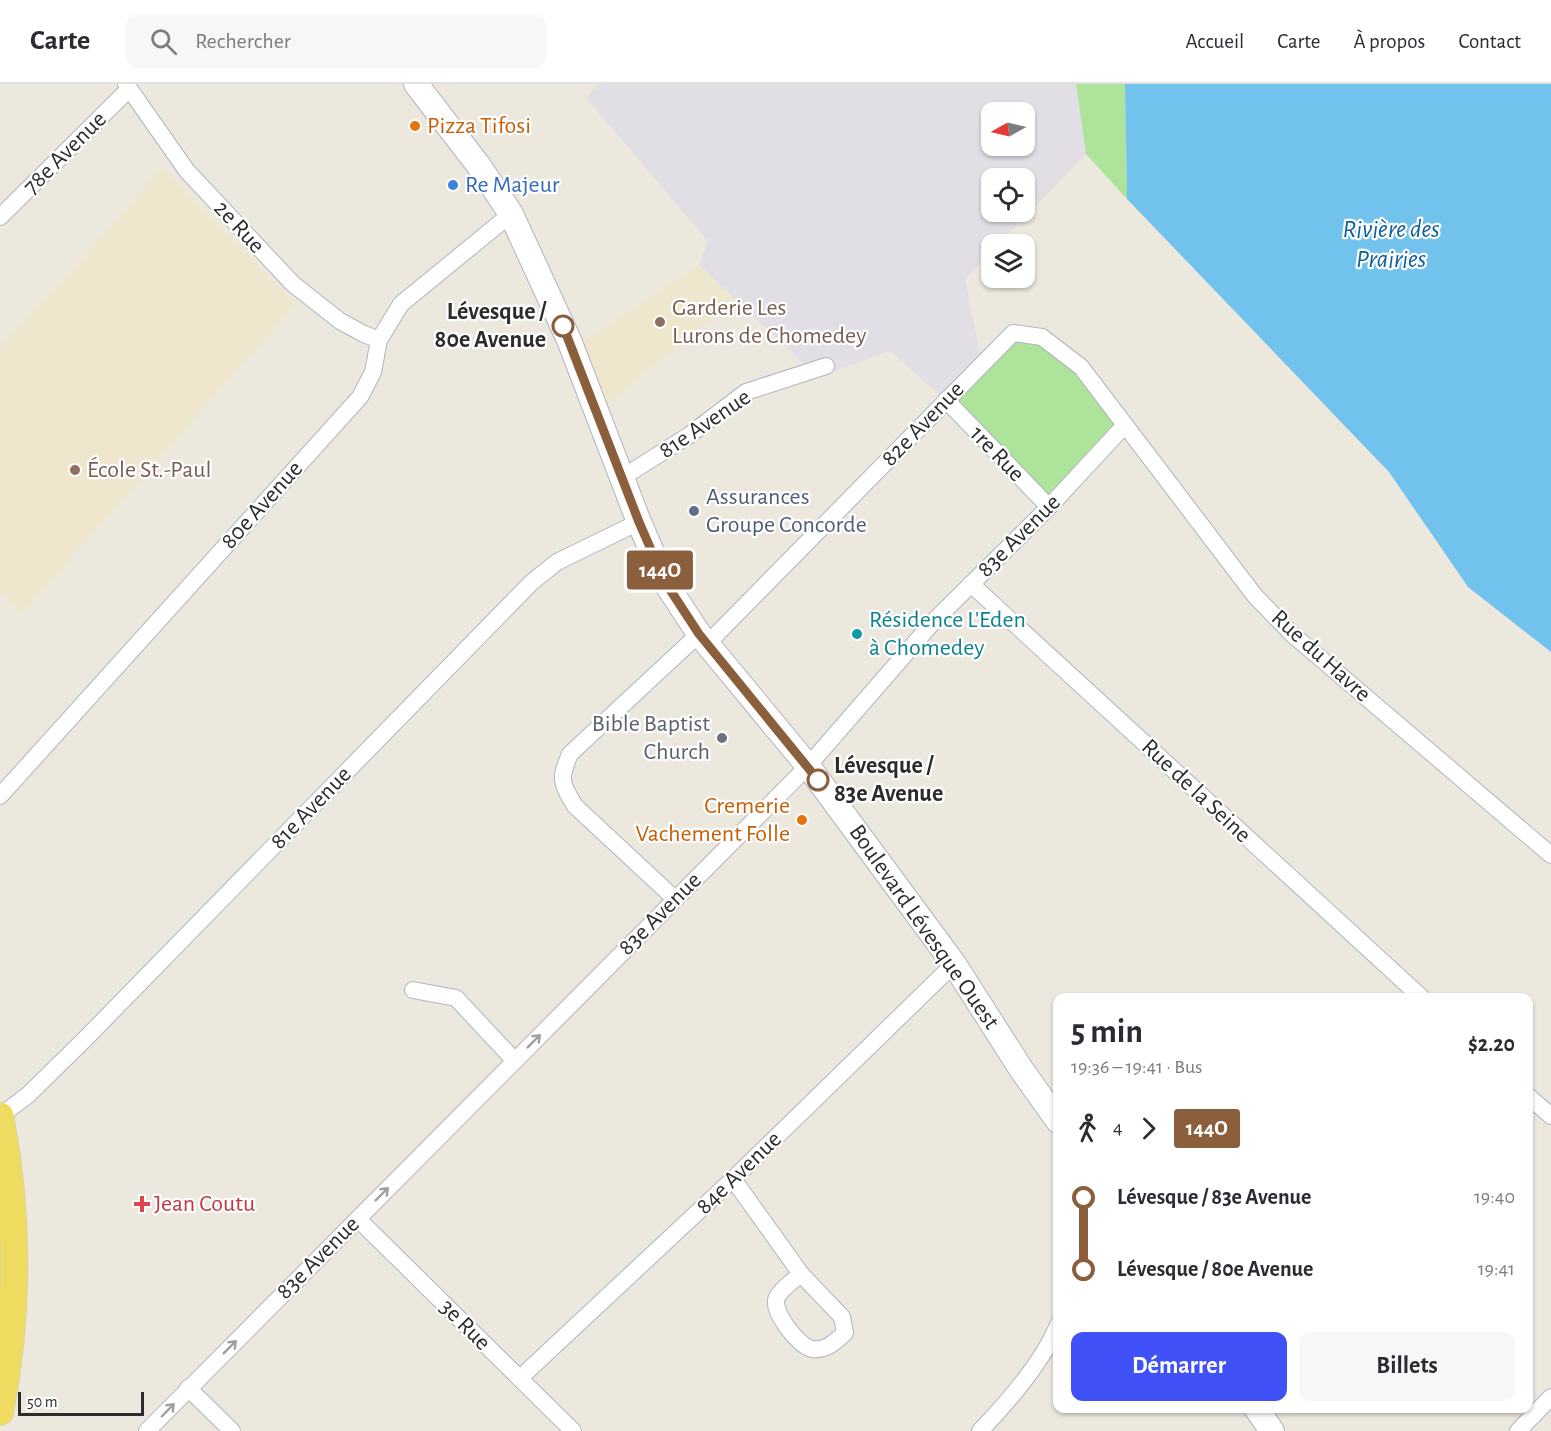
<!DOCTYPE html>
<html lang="fr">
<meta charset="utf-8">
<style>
body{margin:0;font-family:"Alegreya Sans",sans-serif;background:#f7f7f7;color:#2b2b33;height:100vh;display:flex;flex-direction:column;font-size:22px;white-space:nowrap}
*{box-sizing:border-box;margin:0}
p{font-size:20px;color:#7c7c81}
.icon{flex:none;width:33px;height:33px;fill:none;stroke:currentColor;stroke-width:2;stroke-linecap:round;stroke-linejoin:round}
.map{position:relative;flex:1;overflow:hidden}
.drawer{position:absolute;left:1053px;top:909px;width:480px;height:420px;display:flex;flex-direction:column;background:#fff;border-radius:12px;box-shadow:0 2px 4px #0004}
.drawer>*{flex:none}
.badge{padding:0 12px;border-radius:4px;font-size:21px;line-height:39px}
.needle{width:39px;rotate:262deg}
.fabs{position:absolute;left:981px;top:18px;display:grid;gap:12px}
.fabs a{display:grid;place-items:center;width:54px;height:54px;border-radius:12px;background:#fff;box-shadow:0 2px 4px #0004;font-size:30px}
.scale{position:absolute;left:18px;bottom:15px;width:126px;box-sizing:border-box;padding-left:6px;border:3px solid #2c2c2c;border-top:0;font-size:16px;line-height:21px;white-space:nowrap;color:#2c2c2c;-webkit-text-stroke:4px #fff;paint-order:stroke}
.map>.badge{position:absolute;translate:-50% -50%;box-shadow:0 0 0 3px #fff}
.legs{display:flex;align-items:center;gap:9px;height:66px;padding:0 18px;font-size:20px}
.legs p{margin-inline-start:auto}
.headline{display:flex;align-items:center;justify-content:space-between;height:102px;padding:0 18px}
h1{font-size:33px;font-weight:700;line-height:45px}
.cta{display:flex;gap:12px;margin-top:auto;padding:12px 18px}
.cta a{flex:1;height:69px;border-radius:12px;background:#4051f8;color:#fff;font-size:24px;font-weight:700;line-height:69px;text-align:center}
.cta a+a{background:#f7f7f7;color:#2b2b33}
ul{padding:0 18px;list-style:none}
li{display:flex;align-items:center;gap:21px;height:72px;font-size:22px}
li i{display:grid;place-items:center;width:9px;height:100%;margin:0 8px;background:currentColor}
li i::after{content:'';width:15px;height:15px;margin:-8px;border:4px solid;border-radius:50%;background:#fff}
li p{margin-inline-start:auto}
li:first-child i{background:linear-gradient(#0000 50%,currentColor 0)}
li:last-child i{background:linear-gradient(currentColor 50%,#0000 0)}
header{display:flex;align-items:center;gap:36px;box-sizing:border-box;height:84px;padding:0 30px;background:#fff;border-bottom:2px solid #e1e1e2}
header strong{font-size:28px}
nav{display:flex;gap:33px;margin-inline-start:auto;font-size:21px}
.search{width:420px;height:54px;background:#f7f7f7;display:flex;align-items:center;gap:15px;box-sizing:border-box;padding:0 21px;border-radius:12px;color:#7c7c81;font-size:22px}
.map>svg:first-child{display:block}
.industrial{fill:#e1dee6;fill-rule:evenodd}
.education{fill:#eee7ce}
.green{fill:#ade39b}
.water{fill:#72c2ee}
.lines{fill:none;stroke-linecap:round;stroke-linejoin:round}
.street-casing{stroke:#b2b3bf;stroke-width:18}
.secondary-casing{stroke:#b2b3bf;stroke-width:26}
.primary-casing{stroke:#c8c8c8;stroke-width:28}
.street{stroke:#fff;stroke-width:16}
.secondary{stroke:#fff;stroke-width:24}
.primary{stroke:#f0db61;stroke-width:27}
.oneway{stroke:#a0a0a0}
.line-1-casing{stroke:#fff;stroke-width:14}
.line-1{stroke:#8b5e3c;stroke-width:9}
.food-dot{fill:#e8710a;stroke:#fff;stroke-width:2}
.shop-dot{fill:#3f7fe0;stroke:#fff;stroke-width:2}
.education-dot{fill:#8d6e63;stroke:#fff;stroke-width:2}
.stop-1-dot{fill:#fff;stroke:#8b5e3c;stroke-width:3}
.service-dot{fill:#5c6f8a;stroke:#fff;stroke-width:2}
.culture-dot{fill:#0f9aa8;stroke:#fff;stroke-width:2}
.worship-dot{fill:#6b7280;stroke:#fff;stroke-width:2}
.health-dot{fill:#e0444e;stroke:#fff;stroke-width:2}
.labels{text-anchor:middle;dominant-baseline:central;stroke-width:4.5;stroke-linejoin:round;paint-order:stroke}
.food-label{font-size:24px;fill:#c56008;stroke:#fff;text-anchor:start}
.street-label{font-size:24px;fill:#2c2c2c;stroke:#fff}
.shop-label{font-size:24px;fill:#366cbe;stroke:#fff;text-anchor:start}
.education-label{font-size:24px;fill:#785e54;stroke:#fff;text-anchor:start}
.stop-label{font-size:24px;font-weight:bold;fill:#2c2c2c;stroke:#fff;text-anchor:end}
.service-label{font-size:24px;fill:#4e5e75;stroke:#fff;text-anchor:start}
.culture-label{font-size:24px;fill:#0d838f;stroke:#fff;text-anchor:start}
.worship-label{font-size:24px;fill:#5b616d;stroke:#fff;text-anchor:end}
.health-label{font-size:24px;fill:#be3a42;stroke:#fff;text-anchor:start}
.water-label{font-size:26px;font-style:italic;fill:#0f5f9d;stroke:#fff}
</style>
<header>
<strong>Carte</strong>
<div class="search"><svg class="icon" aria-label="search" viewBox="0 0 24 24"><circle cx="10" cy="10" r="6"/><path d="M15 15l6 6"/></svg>Rechercher</div>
<nav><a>Accueil</a><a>Carte</a><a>À propos</a><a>Contact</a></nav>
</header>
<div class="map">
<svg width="1551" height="1347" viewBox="0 0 1551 1347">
<rect width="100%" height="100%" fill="#ede8de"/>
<path class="industrial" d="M599,0H1076L1086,70L998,160H992L991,167L965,195L982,281L946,316L890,267L818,293L699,181L708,157L586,14ZM992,28H1024V62H992ZM992,94H1024V128H992Z"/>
<g class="education">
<path d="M162,83L296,220L22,530L0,509V263L74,185Z"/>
<path d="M699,181L734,216L603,323L580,260Z"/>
</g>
<g class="green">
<path d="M1076,0H1125L1127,115L1086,70Z"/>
<path d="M1013,249L1042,253L1124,342L1049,423L946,316Z"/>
</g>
<path class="water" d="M1125,0H1551V568L1468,503L1389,388L1127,115Z"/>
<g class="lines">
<defs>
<g id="street">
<path d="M126,0L187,87L293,200L340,237L364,250L379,256"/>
<path d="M0,133L129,5"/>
<path d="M946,316L1049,423"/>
<path d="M623,393L688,352L746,308L826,282"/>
<path d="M971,500L1422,914"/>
<path d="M707,560L1013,249L1042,253L1081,283L1255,512L1293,551L1551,771"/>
<path d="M0,712L360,313L373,288L379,256L401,220L511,130"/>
<path d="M675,815L575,722C561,699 559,695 570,670L699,550"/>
<path d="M413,906L456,914L515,977"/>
<path d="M1528,1012L1551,1032"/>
<path d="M0,1032L28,1011L87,953L532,498L557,478L639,438"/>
<path d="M733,1095L801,1190"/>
<path d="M358,1135L573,1347"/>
<path d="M801,1190L842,1233L845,1249C835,1258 826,1267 812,1265C799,1263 770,1226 777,1213C782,1204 793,1197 801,1190Z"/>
<path d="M520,1294L733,1095L954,880"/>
<path d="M188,1304L232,1347"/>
<path d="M147,1347L808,682L934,537L1049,423L1124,342"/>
<path d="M980,1347C1007,1319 1043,1277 1058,1241"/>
<path d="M1518,1347L1551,1313"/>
</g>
<g id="secondary">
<path d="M416,0L479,82L511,130L569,256L639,438L665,498L699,550L808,682L954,880L1021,985L1058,1037"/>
<path d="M1256,1324L1272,1347"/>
</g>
<path id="primary" d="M0,1032C19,1131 19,1229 0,1328"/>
</defs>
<use href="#street" class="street-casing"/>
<use href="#secondary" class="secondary-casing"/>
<use href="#primary" class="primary-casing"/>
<use href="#street" class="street"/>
<use href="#secondary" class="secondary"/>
<use href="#primary" class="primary"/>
</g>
<defs><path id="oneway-shaft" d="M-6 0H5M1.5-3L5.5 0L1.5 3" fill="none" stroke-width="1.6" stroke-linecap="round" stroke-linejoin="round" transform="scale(1.5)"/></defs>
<g class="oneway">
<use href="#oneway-shaft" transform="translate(534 957) rotate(-45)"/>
<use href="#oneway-shaft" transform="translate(382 1110) rotate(-45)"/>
<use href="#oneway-shaft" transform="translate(230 1263) rotate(-45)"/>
<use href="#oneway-shaft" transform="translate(168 1326) rotate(-46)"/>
</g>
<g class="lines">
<defs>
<path id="line-1" d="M563,242L639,438L665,498L699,550L818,696"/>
</defs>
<use href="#line-1" class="line-1-casing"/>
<use href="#line-1" class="line-1"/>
</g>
<g class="food-dot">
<circle cx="415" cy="42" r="6"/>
<circle cx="802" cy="736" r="6"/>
</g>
<circle class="shop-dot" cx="453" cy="101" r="6"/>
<g class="education-dot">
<circle cx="660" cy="238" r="6"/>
<circle cx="75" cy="386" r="6"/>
</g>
<g class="stop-1-dot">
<circle cx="563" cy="242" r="10"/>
<circle cx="818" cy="696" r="10"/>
</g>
<circle class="service-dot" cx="694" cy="427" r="6"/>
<circle class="culture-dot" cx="857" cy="550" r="6"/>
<circle class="worship-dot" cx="722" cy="654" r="6"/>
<path class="health-dot" d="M139 1111h6v6h6v6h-6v6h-6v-6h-6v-6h6z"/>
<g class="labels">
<g class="food-label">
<text x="427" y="42">Pizza Tifosi</text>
<text x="790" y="722" text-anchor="end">Cremerie<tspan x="790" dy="28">Vachement Folle</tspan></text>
</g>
<g class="street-label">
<text transform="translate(65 69) rotate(-45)">78e Avenue</text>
<text transform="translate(239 143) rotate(47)">2e Rue</text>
<text transform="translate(705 340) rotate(-34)">81e Avenue</text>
<text transform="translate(923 340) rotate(-46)">82e Avenue</text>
<text transform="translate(997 370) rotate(46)">1re Rue</text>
<text transform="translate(262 421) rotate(-48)">80e Avenue</text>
<text transform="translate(1019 452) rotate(-45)">83e Avenue</text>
<text transform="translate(1321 572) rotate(42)">Rue du Havre</text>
<text transform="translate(1196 707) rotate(43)">Rue de la Seine</text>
<text transform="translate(311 724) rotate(-46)">81e Avenue</text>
<text transform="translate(660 830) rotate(-45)">83e Avenue</text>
<text transform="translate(924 843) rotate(55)">Boulevard Lévesque Ouest</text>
<text transform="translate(739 1089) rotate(-44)">84e Avenue</text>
<text transform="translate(318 1174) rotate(-45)">83e Avenue</text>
<text transform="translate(465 1241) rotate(45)">3e Rue</text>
</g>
<g class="shop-label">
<text x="465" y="101">Re Majeur</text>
</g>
<g class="education-label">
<text x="672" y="224">Garderie Les<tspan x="672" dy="28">Lurons de Chomedey</tspan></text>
<text x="87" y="386">École St.-Paul</text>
</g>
<g class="stop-label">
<text x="546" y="228">Lévesque /<tspan x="546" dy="28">80e Avenue</tspan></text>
<text x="834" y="682" text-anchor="start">Lévesque /<tspan x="834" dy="28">83e Avenue</tspan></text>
</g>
<g class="service-label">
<text x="706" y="413">Assurances<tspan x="706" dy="28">Groupe Concorde</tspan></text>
</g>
<g class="culture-label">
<text x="869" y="536">Résidence L'Eden<tspan x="869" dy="28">à Chomedey</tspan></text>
</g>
<g class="worship-label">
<text x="710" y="640">Bible Baptist<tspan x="710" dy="28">Church</tspan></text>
</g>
<g class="health-label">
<text x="154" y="1120">Jean Coutu</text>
</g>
<g class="water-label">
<text x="1391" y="145">Rivière des<tspan x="1391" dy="30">Prairies</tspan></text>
</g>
</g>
</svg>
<div class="fabs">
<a><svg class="needle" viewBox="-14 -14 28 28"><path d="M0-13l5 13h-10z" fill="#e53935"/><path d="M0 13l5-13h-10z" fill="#7c7c81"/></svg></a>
<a><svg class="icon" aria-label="locate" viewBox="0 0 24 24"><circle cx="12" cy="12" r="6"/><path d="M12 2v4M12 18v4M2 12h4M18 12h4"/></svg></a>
<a><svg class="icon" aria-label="layers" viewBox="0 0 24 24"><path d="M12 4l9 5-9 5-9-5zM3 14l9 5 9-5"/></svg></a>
</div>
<div class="scale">50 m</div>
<b class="badge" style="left:660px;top:486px;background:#8b5e3c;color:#fff">144O</b>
<section class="drawer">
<div class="headline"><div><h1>5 min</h1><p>19:36 – 19:41 · Bus</p></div><b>$2.20</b></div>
<div class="legs"><svg class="icon" aria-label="walk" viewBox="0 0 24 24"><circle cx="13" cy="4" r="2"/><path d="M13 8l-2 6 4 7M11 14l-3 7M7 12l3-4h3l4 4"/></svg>4<svg class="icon" aria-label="forward" viewBox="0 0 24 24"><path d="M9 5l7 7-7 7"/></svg><b class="badge" style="background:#8b5e3c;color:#fff">144O</b></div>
<ul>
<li><i style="color:#8b5e3c"></i><b>Lévesque / 83e Avenue</b><p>19:40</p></li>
<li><i style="color:#8b5e3c"></i><b>Lévesque / 80e Avenue</b><p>19:41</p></li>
</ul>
<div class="cta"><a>Démarrer</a><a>Billets</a></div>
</section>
</div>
